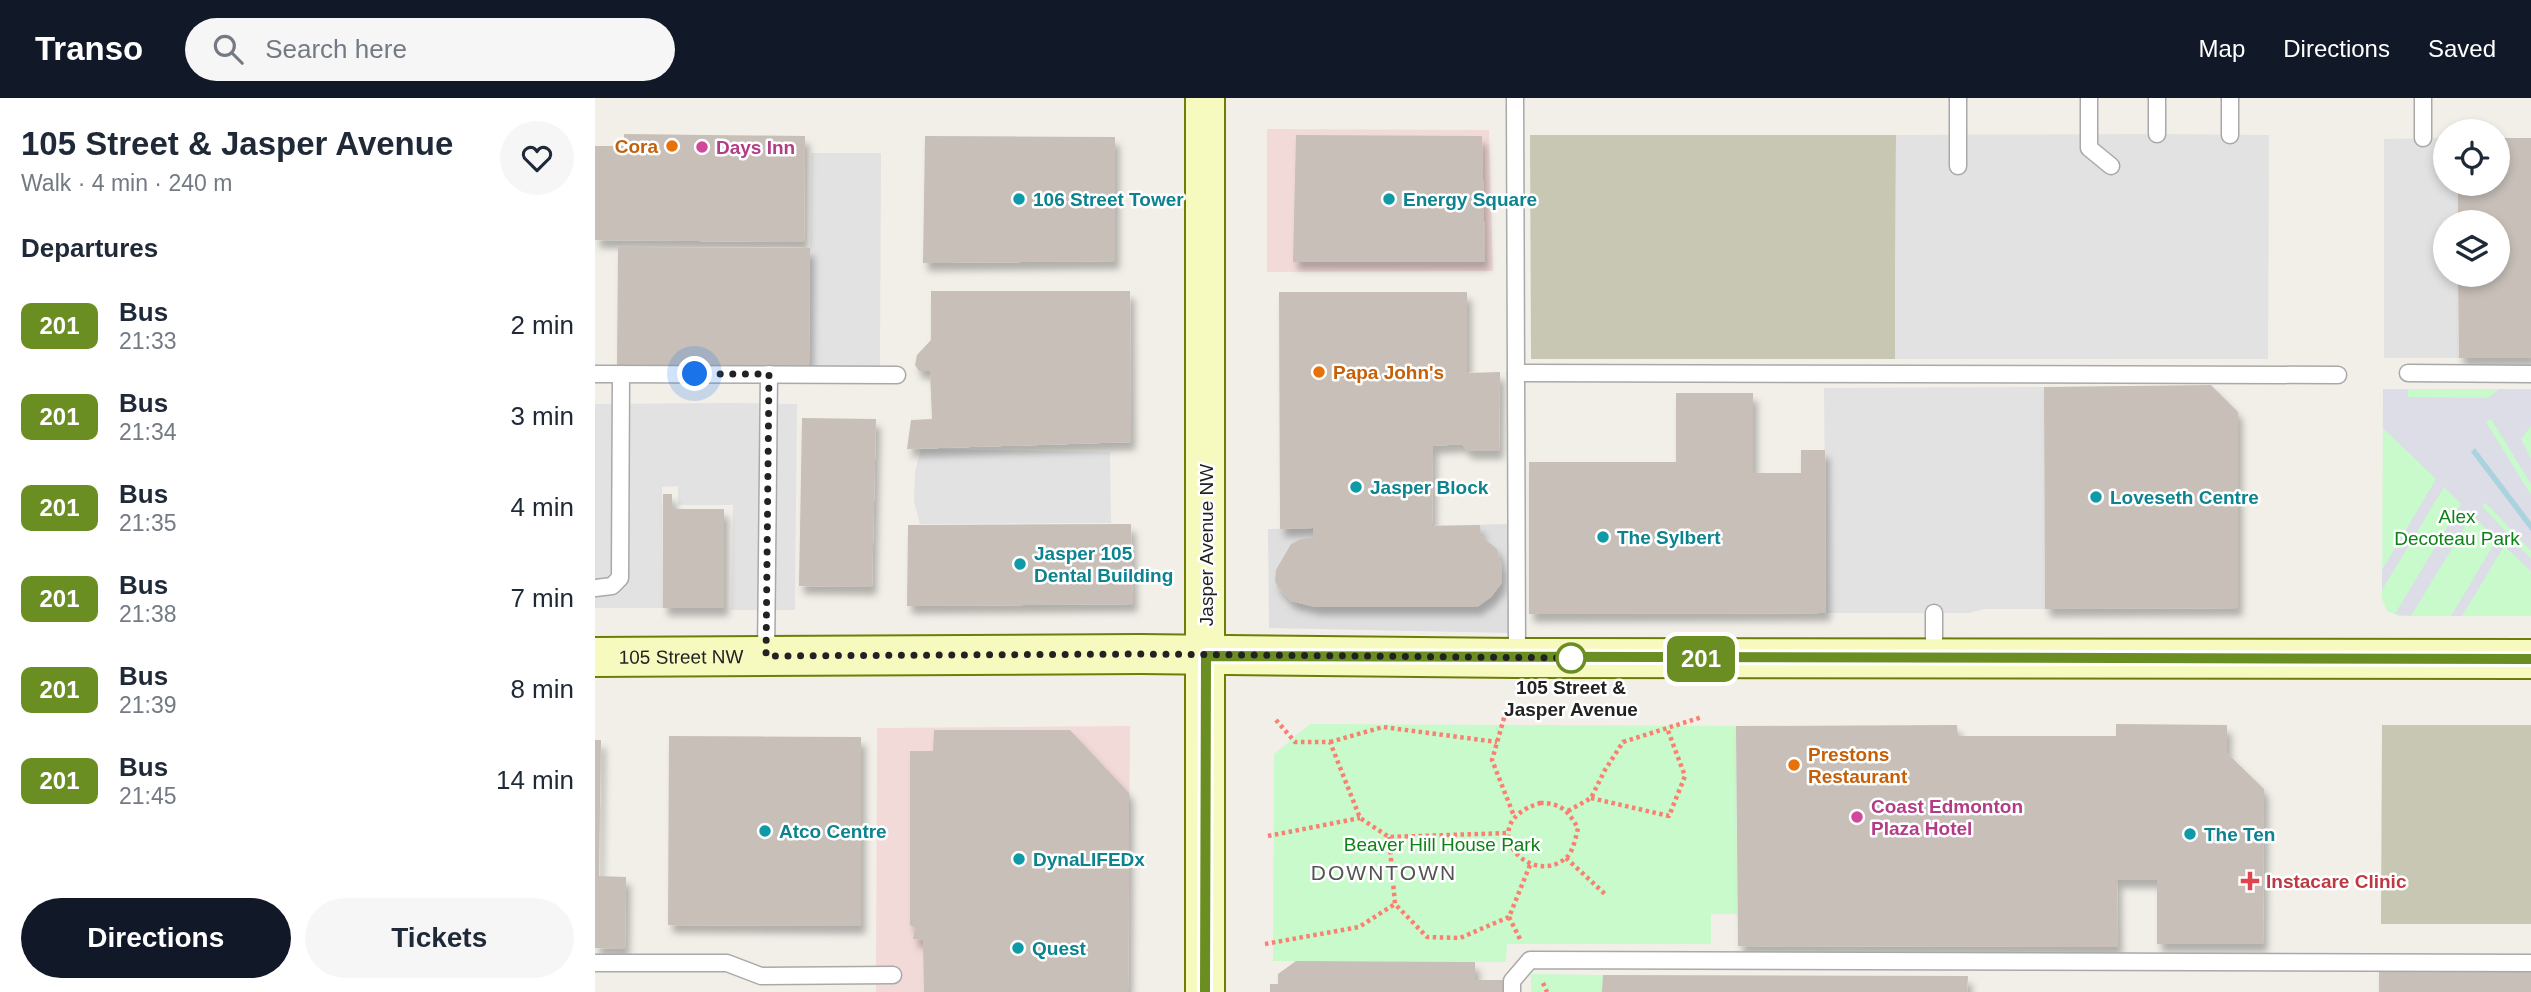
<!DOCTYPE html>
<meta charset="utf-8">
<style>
body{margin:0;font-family:Arial,sans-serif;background:#f6f6f7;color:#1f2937;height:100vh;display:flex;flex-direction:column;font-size:26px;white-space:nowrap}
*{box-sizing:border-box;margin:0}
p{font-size:23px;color:#747a83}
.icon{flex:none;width:38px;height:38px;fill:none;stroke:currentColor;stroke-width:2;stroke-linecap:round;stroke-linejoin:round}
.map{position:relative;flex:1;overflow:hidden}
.panel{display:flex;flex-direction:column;background:#fff;width:595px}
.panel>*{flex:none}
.badge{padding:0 14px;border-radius:10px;font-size:24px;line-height:46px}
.buttons{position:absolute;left:1838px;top:21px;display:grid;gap:14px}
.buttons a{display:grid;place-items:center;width:77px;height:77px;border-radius:50%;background:#fff;box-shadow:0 4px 10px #0003;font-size:35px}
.you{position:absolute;width:35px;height:35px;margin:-18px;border:5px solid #fff;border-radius:50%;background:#1a73e8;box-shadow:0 0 0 10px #1a73e833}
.map>.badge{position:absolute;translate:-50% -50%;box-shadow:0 0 0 4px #fff}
h2{padding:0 21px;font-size:26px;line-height:63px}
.round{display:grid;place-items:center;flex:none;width:74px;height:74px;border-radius:37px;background:#f6f6f7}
.head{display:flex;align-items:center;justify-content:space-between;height:119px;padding:0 21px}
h1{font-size:33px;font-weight:700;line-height:52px}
.cta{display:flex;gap:14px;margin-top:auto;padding:14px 21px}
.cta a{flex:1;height:80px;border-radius:42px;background:#111827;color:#fff;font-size:28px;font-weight:700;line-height:80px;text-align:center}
.cta a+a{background:#f6f6f7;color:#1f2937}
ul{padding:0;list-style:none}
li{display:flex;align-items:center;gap:21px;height:91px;padding:0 21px}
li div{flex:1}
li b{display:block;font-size:26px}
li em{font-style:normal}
li .badge{min-width:77px;font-weight:700;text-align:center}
header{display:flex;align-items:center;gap:42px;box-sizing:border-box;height:98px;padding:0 35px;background:#111827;color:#fff}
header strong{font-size:33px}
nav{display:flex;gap:38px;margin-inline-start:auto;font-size:24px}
.search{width:490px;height:63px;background:#f6f6f7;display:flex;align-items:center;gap:18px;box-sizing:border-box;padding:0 24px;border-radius:38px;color:#747a83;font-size:26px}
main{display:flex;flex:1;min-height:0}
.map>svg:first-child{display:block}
.residential{fill:#e0dfdf}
.commercial{fill:#f2dad9}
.construction{fill:#c7c7b4}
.park{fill:#c8facc}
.parking{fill:#e2e2e2}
.plaza{fill:#dddde8}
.water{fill:#aad3df}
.building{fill:#c7bfb8;filter:url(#shadow)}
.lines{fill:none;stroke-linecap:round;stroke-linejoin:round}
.lane-casing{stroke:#a9a9a9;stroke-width:19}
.secondary-casing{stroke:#707d05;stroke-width:42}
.path{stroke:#fa8072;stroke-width:4.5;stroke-dasharray:3.5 3.5;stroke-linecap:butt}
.lane{stroke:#fff;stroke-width:16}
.secondary{stroke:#f7fabf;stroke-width:38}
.line-casing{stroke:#fff;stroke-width:16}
.line{stroke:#6b8e23;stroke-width:10}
.walk{stroke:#222;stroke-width:7;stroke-dasharray:0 12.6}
.food-dot{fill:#e8710a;stroke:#fff;stroke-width:2.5}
.hotel-dot{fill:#d1479c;stroke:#fff;stroke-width:2.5}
.culture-dot{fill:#0f9aa8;stroke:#fff;stroke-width:2.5}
.stop-dot{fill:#fff;stroke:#6b8e23;stroke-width:3.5}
.health-dot{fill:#e0444e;stroke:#fff;stroke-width:2.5}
.labels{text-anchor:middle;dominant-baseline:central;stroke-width:5;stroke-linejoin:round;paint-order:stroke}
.food-label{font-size:19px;font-weight:bold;fill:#c56008;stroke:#fff;text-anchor:start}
.hotel-label{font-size:19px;font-weight:bold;fill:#b23c85;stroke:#fff;text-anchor:start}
.culture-label{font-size:19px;font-weight:bold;fill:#0d838f;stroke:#fff;text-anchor:start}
.park-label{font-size:19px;fill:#0c8416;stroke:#fff}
.street-label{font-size:19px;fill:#222;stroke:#fff}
.stop-label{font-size:19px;font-weight:bold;fill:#222;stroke:#fff}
.health-label{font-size:19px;font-weight:bold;fill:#be3a42;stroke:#fff;text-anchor:start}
.neighbourhood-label{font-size:21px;letter-spacing:2px;fill:#555;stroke:#fff}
</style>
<header>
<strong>Transo</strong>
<div class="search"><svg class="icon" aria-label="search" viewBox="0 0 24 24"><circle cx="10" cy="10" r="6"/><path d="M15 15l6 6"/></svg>Search here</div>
<nav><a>Map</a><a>Directions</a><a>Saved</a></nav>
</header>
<main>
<section class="panel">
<div class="head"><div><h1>105 Street &amp; Jasper Avenue</h1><p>Walk · 4 min · 240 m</p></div><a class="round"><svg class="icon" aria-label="heart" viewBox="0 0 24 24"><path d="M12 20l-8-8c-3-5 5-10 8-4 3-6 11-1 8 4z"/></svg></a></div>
<h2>Departures</h2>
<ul>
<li><span class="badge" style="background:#6b8e23;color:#fff">201</span><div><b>Bus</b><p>21:33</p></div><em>2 min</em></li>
<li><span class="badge" style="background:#6b8e23;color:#fff">201</span><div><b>Bus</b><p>21:34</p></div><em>3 min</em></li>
<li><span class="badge" style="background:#6b8e23;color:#fff">201</span><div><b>Bus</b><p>21:35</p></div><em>4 min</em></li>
<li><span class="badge" style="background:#6b8e23;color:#fff">201</span><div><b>Bus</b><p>21:38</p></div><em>7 min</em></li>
<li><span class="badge" style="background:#6b8e23;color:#fff">201</span><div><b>Bus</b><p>21:39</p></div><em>8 min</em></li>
<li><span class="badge" style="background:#6b8e23;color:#fff">201</span><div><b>Bus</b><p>21:45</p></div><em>14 min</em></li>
</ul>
<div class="cta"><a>Directions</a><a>Tickets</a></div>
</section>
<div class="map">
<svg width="1936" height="894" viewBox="0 0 1936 894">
<defs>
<filter id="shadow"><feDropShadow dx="4.5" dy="8" stdDeviation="3.5" flood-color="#0004"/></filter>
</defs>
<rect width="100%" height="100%" fill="#f2efe9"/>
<path class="residential" d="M914,426L917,535L674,530L673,431Z"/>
<g class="commercial">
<path d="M672,31L894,32L898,173L672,174Z"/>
<path d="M535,628L533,894H281L282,630Z"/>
</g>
<g class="construction">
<path d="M935,37H1301L1300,261H936Z"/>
<path d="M1787,627H1936V826H1786Z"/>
</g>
<g class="park">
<path d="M1788,291H1936V518H1804L1792,513L1787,501Z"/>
<path d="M715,626L1141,628L1142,816H1116V846H912L911,864L678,863L679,656Z"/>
<path d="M936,876L1008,877L1007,894H936Z"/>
</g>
<g class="parking">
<path d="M1562,36L1674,37L1673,261H1300L1301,37Z"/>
<path d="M1850,40V86H1863V124H1850V177H1863L1864,260H1789V41Z"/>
<path d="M216,55H286L285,269H214Z"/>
<path d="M1449,289L1450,511H1389L1374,515H1231L1229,290Z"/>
<path d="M139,305L202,306L200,512H136L138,407H83V388L67,389L68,510H0V306Z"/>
<path d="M326,351L515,354L516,425L325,426L319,404L320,374Z"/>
</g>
<path class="plaza" d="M1788,291H1813V299L1892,300L1905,291H1936V328L1926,341L1936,361V386L1896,321L1891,324L1936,397V453L1891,405L1887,408L1936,461V473L1909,448L1867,518H1856L1902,441L1877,417L1816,518L1800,516L1866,406L1849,389L1787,492V472L1841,381L1788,330Z"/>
<path class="water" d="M1880,350L1936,424V433L1876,354Z"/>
<g class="building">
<path d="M29,36L210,38L209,144L0,142V48H29Z"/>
<path d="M701,37L887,38L890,164H698Z"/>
<path d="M330,38L520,39V163L328,165Z"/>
<path d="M1902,40H1936V260H1864L1863,177H1902V124H1863V86H1902Z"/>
<path d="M23,149L215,150L214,269L22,268Z"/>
<path d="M336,193H535L536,344L312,351L316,322L337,321L335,273H324L320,267L322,257L336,242Z"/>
<path d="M684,194H872V275L905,274L904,353H873L867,346L838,348L837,428L885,427L886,438L902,451L907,469L906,486L896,499L882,509H720L696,503L683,489L680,483L681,472L696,446L706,441L718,439V430L685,431Z"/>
<path d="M1616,287L1643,314V510L1450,511L1449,289Z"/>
<path d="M1081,295H1158V375H1206V352H1230L1231,515L934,516V364H1081Z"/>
<path d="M207,320L281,321L277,489L204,488Z"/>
<path d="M68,396H77V411H129V510H68Z"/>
<path d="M536,426L538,506L312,508L313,427Z"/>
<path d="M1521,626L1632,627V655L1669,691L1668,846H1562V782H1522L1523,849L1143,848L1141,628L1362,627L1363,638H1521Z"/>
<path d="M339,632H475L534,695L533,894H329L328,842L318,841L320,830L315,827V653H338Z"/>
<path d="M74,638L266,639V828L73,827Z"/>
<path d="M0,642H6L4,778L31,779L30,851L0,850Z"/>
<path d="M701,863L880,864V882H912V894H675V886H683V876Z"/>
<path d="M1784,871L1936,872V894H1784Z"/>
<path d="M1008,877L1373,878L1372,894H1007Z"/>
</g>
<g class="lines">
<defs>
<g id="lane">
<path d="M920,0L922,560"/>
<path d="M1363,0V68"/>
<path d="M1494,0V50L1516,68"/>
<path d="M1562,0V36"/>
<path d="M1635,0V37"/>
<path d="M1828,0V40"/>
<path d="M921,275L1743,277"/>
<path d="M1813,275L1936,276"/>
<path d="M0,276L302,277"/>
<path d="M0,490L17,488L25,480L26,276"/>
<path d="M1339,515V561"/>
<path d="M171,558L174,276"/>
<path d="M0,865H132L166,878L298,877"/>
<path d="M917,894V883L935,862L1936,865"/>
</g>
<g id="secondary">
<path d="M610,0V894"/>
<path id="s1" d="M0,559L545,556L922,560L1936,561"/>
</g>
</defs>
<use href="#lane" class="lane-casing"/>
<use href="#secondary" class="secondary-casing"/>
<g class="path">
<path d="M911,613L897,662L919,718"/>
<path d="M681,622L700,644H735L765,720L794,739L913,735"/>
<path d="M735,644L788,629L902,644"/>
<path d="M996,700L1074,718L1090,678L1072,630"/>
<path d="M945,705C966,705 973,713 983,730C981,739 978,754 971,760C934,791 877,726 945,705Z"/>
<path d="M973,713L996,700L1010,672L1028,644L1107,619"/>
<path d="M673,738L765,720"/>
<path d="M794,739L800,806L832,839L865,840L914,819L935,767"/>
<path d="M971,760L1011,797"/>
<path d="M914,819L926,843"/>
<path d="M670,846L764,829L800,806"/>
<path d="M948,885L952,894"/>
</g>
<use href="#lane" class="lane"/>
<use href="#secondary" class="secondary"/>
</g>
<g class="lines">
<defs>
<path id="line" d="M610,894L611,558L1936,561"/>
</defs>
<use href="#line" class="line-casing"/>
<use href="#line" class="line"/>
<path class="walk" d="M100,276H174L171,558L544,556L978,560H976"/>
</g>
<g class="food-dot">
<circle cx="77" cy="48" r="7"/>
<circle cx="724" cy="274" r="7"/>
<circle cx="1199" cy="667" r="7"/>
</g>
<g class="hotel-dot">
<circle cx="107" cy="49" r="7"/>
<circle cx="1262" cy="719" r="7"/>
</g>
<g class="culture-dot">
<circle cx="424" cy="101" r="7"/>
<circle cx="794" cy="101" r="7"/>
<circle cx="761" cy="389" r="7"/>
<circle cx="1501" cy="399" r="7"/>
<circle cx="1008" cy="439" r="7"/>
<circle cx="425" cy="466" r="7"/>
<circle cx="170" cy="733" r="7"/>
<circle cx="1595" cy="736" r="7"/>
<circle cx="424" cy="761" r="7"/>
<circle cx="423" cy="850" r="7"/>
</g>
<circle class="stop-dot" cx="976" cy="560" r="14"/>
<path class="health-dot" d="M1651.5 772.5h7v7h7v7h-7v7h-7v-7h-7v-7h7z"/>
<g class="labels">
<g class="food-label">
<text x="63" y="48" text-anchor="end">Cora</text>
<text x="738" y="274">Papa John's</text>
<text x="1213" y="656">Prestons<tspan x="1213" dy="22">Restaurant</tspan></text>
</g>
<g class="hotel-label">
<text x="121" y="49">Days Inn</text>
<text x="1276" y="708">Coast Edmonton<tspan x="1276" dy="22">Plaza Hotel</tspan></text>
</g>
<g class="culture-label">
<text x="438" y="101">106 Street Tower</text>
<text x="808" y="101">Energy Square</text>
<text x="775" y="389">Jasper Block</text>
<text x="1515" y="399">Loveseth Centre</text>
<text x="1022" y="439">The Sylbert</text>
<text x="439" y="455">Jasper 105<tspan x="439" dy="22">Dental Building</tspan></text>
<text x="184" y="733">Atco Centre</text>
<text x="1609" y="736">The Ten</text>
<text x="438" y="761">DynaLIFEDx</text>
<text x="437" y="850">Quest</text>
</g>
<g class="park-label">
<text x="1862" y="418">Alex<tspan x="1862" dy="22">Decoteau Park</tspan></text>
<text x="847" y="746">Beaver Hill House Park</text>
</g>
<g class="street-label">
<text transform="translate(611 447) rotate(-90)">Jasper Avenue NW</text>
<text stroke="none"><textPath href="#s1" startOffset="86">105 Street NW</textPath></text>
</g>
<g class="stop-label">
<text x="976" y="589">105 Street &amp;<tspan x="976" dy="22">Jasper Avenue</tspan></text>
</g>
<g class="health-label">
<text x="1671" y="783">Instacare Clinic</text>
</g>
<g class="neighbourhood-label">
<text x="789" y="774">DOWNTOWN</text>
</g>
</g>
</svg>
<div class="buttons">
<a><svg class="icon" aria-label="locate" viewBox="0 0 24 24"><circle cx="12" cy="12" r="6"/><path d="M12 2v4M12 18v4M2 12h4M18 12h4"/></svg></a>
<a><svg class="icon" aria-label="layers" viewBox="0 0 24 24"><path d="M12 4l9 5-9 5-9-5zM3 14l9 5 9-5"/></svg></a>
</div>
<div class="you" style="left:100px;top:276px"></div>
<b class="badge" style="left:1106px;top:561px;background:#6b8e23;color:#fff">201</b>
</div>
</main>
